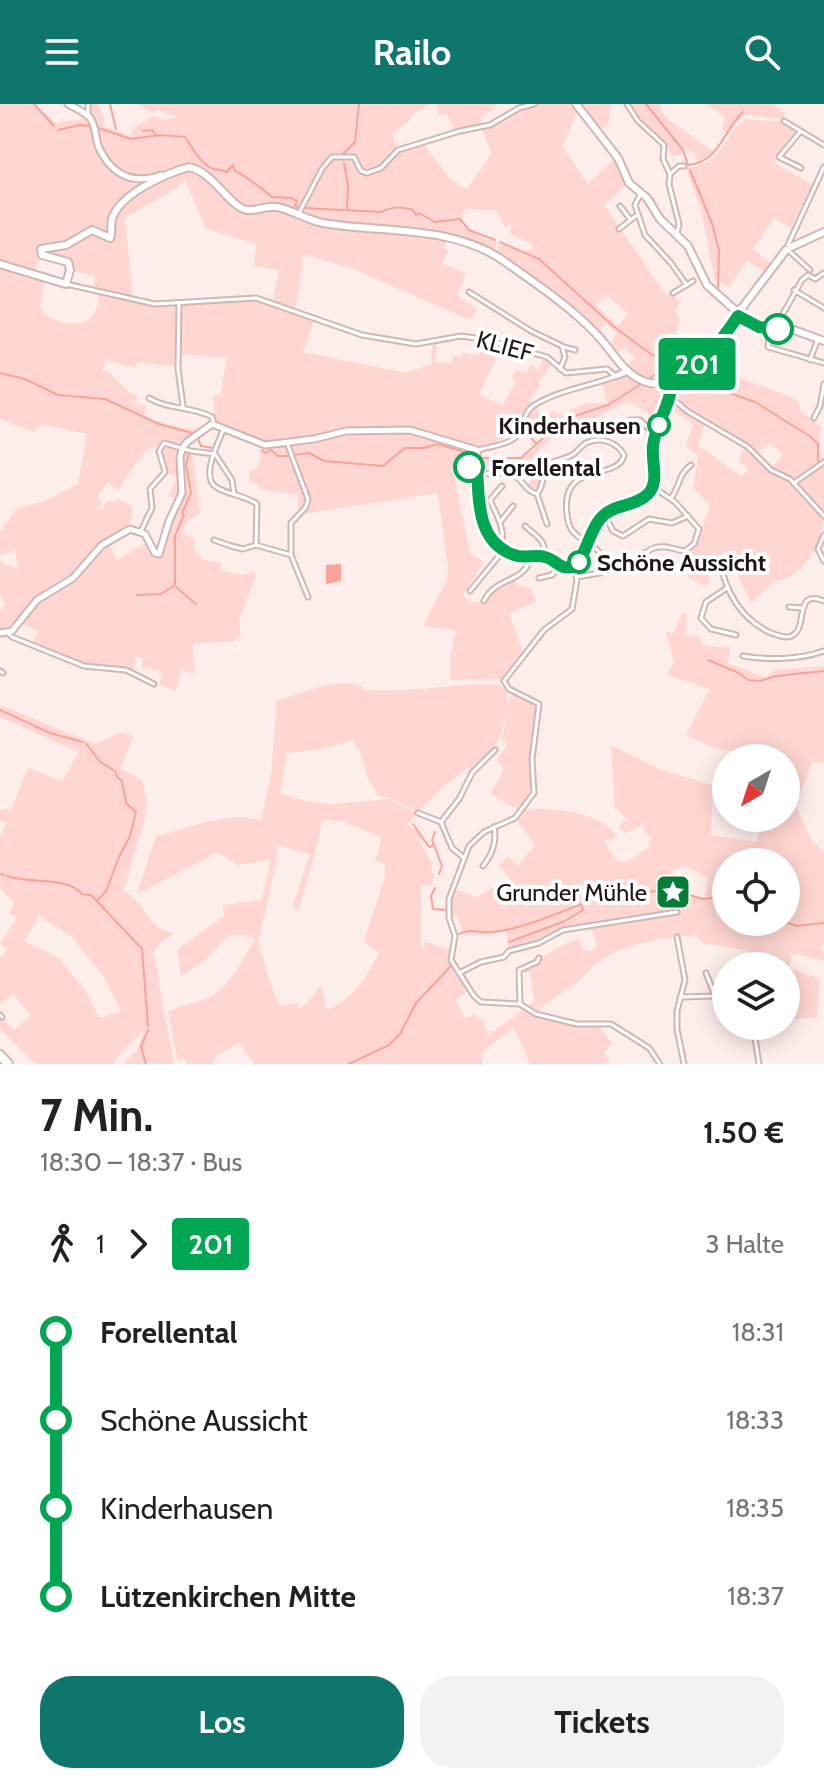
<!DOCTYPE html>
<html lang="de">
<meta charset="utf-8">
<style>
body{margin:0;font-family:Cabin,sans-serif;background:#f2f2f2;color:#202124;height:100vh;display:flex;flex-direction:column;font-size:30px;white-space:nowrap}
*{box-sizing:border-box;margin:0}
p{font-size:26px;color:#757577}
.icon{flex:none;width:44px;height:44px;fill:none;stroke:currentColor;stroke-width:2;stroke-linecap:round;stroke-linejoin:round}
.map{position:relative;height:960px;overflow:hidden}
.side{display:flex;flex-direction:column;background:#fff;flex:1}
.side>*{flex:none}
.badge{padding:0 16px;border-radius:6px;font-size:28px;line-height:52px}
.needle{width:52px;rotate:219deg}
.tools{position:absolute;left:712px;top:640px;display:grid;gap:16px}
.tools a{display:grid;place-items:center;width:88px;height:88px;border-radius:50%;background:#fff;box-shadow:0 4px 20px #0003;font-size:40px}
.map>.badge{position:absolute;translate:-50% -50%;box-shadow:0 0 0 4px #fff}
.legs{display:flex;align-items:center;gap:12px;height:88px;padding:0 40px;font-size:26px}
.legs p{margin-inline-start:auto}
.overview{display:flex;align-items:center;justify-content:space-between;height:136px;padding:0 40px}
h1{font-size:44px;font-weight:700;line-height:60px}
.action{display:flex;gap:16px;margin-top:auto;padding:16px 40px}
.action a{flex:1;height:92px;border-radius:32px;background:#0f766e;color:#fff;font-size:32px;font-weight:700;line-height:92px;text-align:center}
.action a+a{background:#f2f2f2;color:#202124}
ul{padding:0 40px;list-style:none}
li{display:flex;align-items:center;gap:28px;height:88px;font-size:30px}
li i{display:grid;place-items:center;width:12px;height:100%;margin:0 10px;background:currentColor}
li i::after{content:'';width:20px;height:20px;margin:-10px;border:6px solid;border-radius:50%;background:#fff}
li p{margin-inline-start:auto}
li:first-child i{background:linear-gradient(#0000 50%,currentColor 0)}
li:last-child i{background:linear-gradient(currentColor 50%,#0000 0)}
header{display:flex;justify-content:space-between;align-items:center;height:104px;padding:0 40px;background:#0f766e;color:#fff;font-size:36px;font-weight:700}
.map>svg:first-child{display:block}
.green{fill:#ffd6d1;fill-rule:evenodd}
.water{fill:#faa39b}
.lines{fill:none;stroke-linecap:round;stroke-linejoin:round}
.stream{stroke:#faa39b;stroke-width:2}
.minor-casing{stroke:#d0b7b4;stroke-width:7}
.tertiary-casing{stroke:#d0b7b4;stroke-width:9}
.secondary-casing{stroke:#d0b7b4;stroke-width:10}
.primary-casing{stroke:#d0b7b4;stroke-width:12}
.minor{stroke:#fff;stroke-width:3}
.tertiary{stroke:#fff;stroke-width:5}
.secondary{stroke:#fff;stroke-width:6}
.primary{stroke:#fff;stroke-width:8}
.line-1-casing{stroke:#fff;stroke-width:18}
.line-1{stroke:#00a651;stroke-width:12}
.stop-1-dot{fill:#fff;stroke:#00a651;stroke-width:4}
.labels{text-anchor:middle;dominant-baseline:central;stroke-width:8;stroke-linejoin:round;paint-order:stroke}
.street-label{font-size:24px;fill:#1f1615;stroke:#fff}
.stop-label{font-size:24px;font-weight:bold;fill:#1f1615;stroke:#fff;text-anchor:start}
.poi-label{font-size:24px;fill:#1f1615;stroke:#fff;text-anchor:end}
</style>
<header><svg class="icon" aria-label="menu" viewBox="0 0 24 24"><path d="M4 6h16M4 12h16M4 18h16"/></svg>Railo<svg class="icon" aria-label="search" viewBox="0 0 24 24"><circle cx="10" cy="10" r="6"/><path d="M15 15l6 6"/></svg></header>
<div class="map">
<svg width="824" height="960" viewBox="0 0 824 960">
<rect width="100%" height="100%" fill="#fdedeb"/>
<g class="green">
<path d="M0,0H34L56,19L84,15L88,20L96,21L91,10L90,0H98L104,16L103,22L131,32L134,23L154,12L164,16L178,13L158,6L153,9L139,0H430L411,11V15L393,29L397,45L383,61L364,69L382,64L398,47L423,39L450,75L467,85L492,49L482,24L536,0H572L578,7L562,42L588,80L615,54L627,80L604,101L666,191L673,189L680,198L675,206L680,217L671,248L682,249L692,239L700,246L711,238C689,269 662,289 626,262L635,254L624,244L616,250L609,242L617,228L605,219L600,224L607,233L605,236L496,150L499,139L526,148L528,145L534,146L531,140L510,130L511,120L505,123L496,106L466,105L462,110L461,121L486,136L497,138L494,148L417,127L416,133L446,137L444,144L448,147L442,159L466,170L457,191L477,206L470,216L356,166L304,150L295,206L273,197L279,166L254,162L256,140L206,125L185,76L178,83L125,114L133,195L92,185L95,172L72,167V162L44,150L38,157L35,170L0,159ZM607,191L628,210L618,222L596,202Z"/>
<path d="M436,0H497L491,7L481,12L482,22L455,28L447,10L439,11Z"/>
<path d="M579,0H611L608,21L598,25Z"/>
<path d="M628,0H661L660,5L667,14L713,48L698,58L694,48L684,45L683,50L673,53L665,40Z"/>
<path d="M707,0H774L785,10L783,15L744,11L736,19L728,32L722,25L725,13Z"/>
<path d="M745,15L783,18L797,27L774,58L812,81L791,124L774,114L753,145L772,160L766,169L747,156L729,183L715,177L701,106L686,64C725,61 722,32 745,15Z"/>
<path d="M0,162L44,176L40,204C50,220 84,226 94,210C97,205 98,195 99,189L149,200H178L177,263L137,258L136,264L106,256L103,266C117,271 122,287 137,292L135,299L146,302L144,314L181,324L199,325L182,341C145,332 137,360 118,386L107,378L97,393L102,400L98,403L103,406L104,400L110,396L116,399L117,395L133,402L129,423L102,437L76,467L38,491L22,511C38,496 56,488 74,475C88,465 94,448 109,440L117,456L148,438L159,456L160,437L175,394L169,392L177,373L165,368C166,359 159,351 162,342L166,340L192,348L200,408L186,419L182,429L196,436L193,443L203,456L221,459V467L242,471L255,468V474L239,516L241,532L233,537L193,540L194,570L180,565L176,587L159,581L163,567L142,563L143,554L136,553L133,566L117,562L86,561L32,540L38,528L18,517L10,526L0,527V506L6,501L0,491V455L6,462L10,460L15,465L18,463L15,447L0,451V428L16,405L44,397L78,380L87,330L41,320L34,328L0,315Z"/>
<path d="M247,194L271,198L314,217L303,248L406,269L431,260L433,240L437,238L435,258L451,259L454,252L461,253L463,249L479,251L483,236L500,244L479,291L503,301L516,278L512,274L516,266L526,269L531,261L538,266L544,254L553,258L539,277L540,282L528,297L535,302L542,312L554,307L556,310L561,309L564,313L568,312V308L586,299H607L602,278L627,271L644,281L665,283L668,289L658,316L631,298L619,301L587,319L558,328L537,348L521,377L514,370L502,367L500,363L454,360L452,364L470,449L484,458L463,491L471,498H485L500,481L515,476L518,482L531,484L536,498L509,509L523,548L503,575L450,576V553L456,526L423,522L447,476L448,463L438,389L301,410L298,405V391L259,385V380L250,378L249,367L257,365L263,343L269,342L224,320L214,318V291H220L227,254L179,250L181,200ZM534,319L545,334C518,362 517,358 479,355L478,345L505,334L508,333L515,338Z"/>
<path d="M713,259C740,279 772,282 799,298V306L822,324L819,335L822,357L794,375L772,364L783,350L769,339L756,350C736,332 676,310 676,282L682,277L694,289L707,277L701,260Z"/>
<path d="M672,297L705,320L698,341L741,372L748,365L739,357L745,342L773,369L791,378L824,413C824,436 802,476 775,477L751,499L726,447L709,465V478L702,481L688,473L694,452L690,449L695,443L710,401L693,385L698,352L686,342L693,320L669,303Z"/>
<path d="M540,352L548,360C542,369 544,379 537,387L527,381L530,378V366Z"/>
<path d="M824,362V408L798,379Z"/>
<path d="M682,509L687,510L685,532H699L703,541L730,544L728,559L765,574L775,566L824,562V659L812,658L796,701L810,734L824,748V834L821,847L824,848V857L791,849L788,853L792,852L789,864L820,875L817,914L786,915V862H740L748,847L703,839L696,831C663,834 626,838 598,858C590,864 583,873 575,880C561,890 546,897 535,911L576,922H599L612,940L604,948L610,956L606,960H529L524,945L513,924L481,949L483,960H254L239,939L213,954L214,960H187L183,954L178,958L168,907C180,902 203,897 211,892C231,881 243,854 255,836L245,831L228,832L206,855L181,872L177,846L224,812L223,801L262,796L271,756L237,761L218,748L137,790L156,732C189,725 230,705 261,717L271,671L277,596C306,589 332,573 363,583L362,585C403,590 443,581 484,580C493,579 501,580 508,586C506,623 502,641 473,667L469,663L444,682L418,708L389,694L378,692L368,675L360,647L357,646L354,636L324,644L287,649L280,689L309,698L334,700L388,695L417,709L408,720L422,732L419,737L432,760L431,767L434,771L432,781H421V844H424L425,838L449,845L452,862L468,887L455,896L466,914L474,911L483,916L489,931L534,897L530,868L520,870V867C541,857 555,841 580,835L581,843L586,847L594,846L597,842L591,823L563,826L542,839L509,848L506,827L486,831L463,830L457,812L451,814L453,785L477,793L502,778L509,787L516,783L499,762L508,752L518,762L535,741L516,714L525,705C549,704 604,708 615,731L614,735L603,736L616,756L627,758L649,743L651,732L646,730L643,720L626,729L619,724L624,716L633,721L615,704L611,641L662,666L712,681L711,731L757,738L761,714H786V654C757,654 710,646 686,630L710,585L667,571L674,558L666,528L674,529ZM330,716L344,718L382,733L375,757L385,759V773L364,837L379,849C366,874 353,896 326,906L321,881L308,899L297,905L298,899L281,902L275,892L258,839L276,759L277,741L310,750L292,804L298,807C306,777 317,748 322,717ZM726,758H786V818H726ZM687,762L708,775L705,795L689,793L685,805L668,808L661,789L662,774L673,773L672,766Z"/>
<path d="M513,589L538,601L531,651L533,684L520,707L490,690L504,666L497,655L507,642L502,635C507,620 504,601 513,589Z"/>
<path d="M0,601L95,640L123,628L133,633L120,664L142,676L146,695L145,715L123,787C148,798 141,822 173,829L153,846L174,960H124L138,945L144,925L116,955L115,960H34L0,925V912L14,926L31,911L13,890L0,901V854L8,845L0,840L17,813L9,809L14,799L0,784V732L7,718L0,717V705L11,706L28,664L62,677L79,648L0,613ZM39,811L72,833L103,872L121,907L99,914L85,886L58,854L24,837Z"/>
</g>
<path class="water" d="M341,460V477L326,480V461Z"/>
<g class="lines">
<g class="stream">
<path d="M34,0L54,22"/>
<path d="M110,0L116,25"/>
<path d="M646,0L683,46L688,61"/>
<path d="M98,24L131,35L160,31L185,33C192,43 201,61 214,65C219,66 223,66 227,68L233,61L235,67C243,70 265,87 272,93L291,94L297,97L295,102L300,103"/>
<path d="M58,26L80,21L92,22"/>
<path d="M143,27L152,26L157,32"/>
<path d="M343,50L355,38L359,0"/>
<path d="M344,59L348,82L347,106"/>
<path d="M688,61C720,58 723,26 743,8"/>
<path d="M690,66L713,122L719,147L718,184"/>
<path d="M304,104L381,108C393,102 401,103 413,106L416,111L419,109L435,118L460,115L469,126L495,136"/>
<path d="M500,138L539,155L613,222L652,251L675,256H698"/>
<path d="M691,246L692,252"/>
<path d="M703,260L712,269L718,285L755,298L811,333L818,340V357L824,361"/>
<path d="M0,269L25,275L58,291L105,295L159,320L196,330L201,342L212,344"/>
<path d="M650,274L675,256"/>
<path d="M529,332L536,339"/>
<path d="M261,346L265,349L271,346L278,352H288"/>
<path d="M293,351L309,349L324,357L383,362L405,344H424L437,340L474,351"/>
<path d="M482,354H521L563,316L608,301L641,280"/>
<path d="M176,483L196,500"/>
<path d="M137,491L161,490L175,481V432L184,411L182,409L191,389L186,361L189,349"/>
<path d="M708,556L739,569L748,576L760,577L776,572L824,567"/>
<path d="M0,606L50,629L83,638"/>
<path d="M86,639L100,658L115,667L117,673L122,677L126,699L136,708L130,732L119,753L106,787L97,797"/>
<path d="M413,720L429,743L434,741L442,762L439,770"/>
<path d="M434,741L432,736L435,728"/>
<path d="M0,770L4,771"/>
<path d="M7,772C28,780 67,772 82,790L91,791L142,845L148,922"/>
<path d="M435,784L431,792L433,805L446,806L450,820"/>
<path d="M682,789L703,795L726,792"/>
<path d="M786,818L797,822L824,819"/>
<path d="M457,831C470,823 479,830 493,828C534,823 574,801 613,788L617,789L621,796L665,784"/>
<path d="M509,838L565,817L583,806L581,801"/>
<path d="M450,851L453,834"/>
<path d="M146,960L141,943L148,926"/>
<path d="M349,960L389,941L400,930L416,899L451,862V857"/>
</g>
<defs>
<g id="minor">
<path d="M88,0V11"/>
<path d="M627,0L638,17L664,41L663,55L670,70L669,80L679,120L677,130"/>
<path d="M784,17L824,41"/>
<path d="M800,28L779,53L801,64"/>
<path d="M670,70L679,62H684"/>
<path d="M641,89L635,101L645,131L671,159L686,180"/>
<path d="M620,102L630,115"/>
<path d="M299,109L322,65L332,53H354L361,67L367,69L381,64L398,46L460,27L490,21L519,4L534,0"/>
<path d="M619,125L637,111"/>
<path d="M788,141L824,63"/>
<path d="M789,147L810,166"/>
<path d="M66,180L155,200L256,194L362,231L416,240L461,232L483,235L547,253L566,269L607,265L615,272"/>
<path d="M794,186L824,204"/>
<path d="M469,188L531,227L562,242L565,253L560,265"/>
<path d="M673,189L693,177"/>
<path d="M179,199L178,265L183,302"/>
<path d="M775,224L802,176L808,171L815,175L824,169"/>
<path d="M770,226L768,243L824,259"/>
<path d="M564,243L575,246"/>
<path d="M810,256L818,235"/>
<path d="M671,293L687,307L748,343L771,366L790,375L824,412"/>
<path d="M149,294C168,306 192,302 212,313L214,320"/>
<path d="M814,314L820,302L824,280"/>
<path d="M630,316H640L655,331"/>
<path d="M224,324C219,337 200,373 216,383C228,391 245,391 257,400L256,441"/>
<path d="M287,339L308,395L306,403L291,419V451"/>
<path d="M479,346C490,342 512,341 519,329C525,319 523,310 533,302C555,287 591,282 616,272"/>
<path d="M478,369C489,371 501,367 511,370C523,374 524,387 537,390C545,381 541,370 548,362C554,355 564,356 572,351C577,348 581,342 586,339C600,332 617,338 624,351C619,378 560,355 567,410C568,425 574,431 587,438C598,443 607,460 615,462C629,465 642,448 654,444C664,440 675,446 685,447L694,440L699,425L675,398L653,383"/>
<path d="M794,379L824,358"/>
<path d="M537,390L547,420"/>
<path d="M671,394C680,383 678,370 691,361"/>
<path d="M604,410L613,427L623,432L649,415L672,419L688,412"/>
<path d="M501,417L513,402"/>
<path d="M525,422C536,432 547,436 544,453"/>
<path d="M141,427L152,404L150,385L165,368L159,347L164,339L191,347L215,350L232,376L234,390"/>
<path d="M824,431L818,445L824,457"/>
<path d="M214,436L231,442L243,445L256,441L291,451L308,493"/>
<path d="M501,444C506,425 497,412 490,396L502,382"/>
<path d="M720,458C726,488 740,514 769,528C774,530 781,533 787,533C812,531 790,483 824,497"/>
<path d="M573,463L577,476L572,505L544,526L504,577L509,585L539,600L532,655L534,689L515,714L484,728L469,742L449,795V814L455,832L451,856L474,892L481,898L520,900L536,910L577,920H611L649,944L660,960"/>
<path d="M577,473L600,469"/>
<path d="M539,474L552,471L559,462"/>
<path d="M727,484L706,498L701,514L711,525L736,531"/>
<path d="M470,487L503,447"/>
<path d="M484,497C496,472 524,480 531,453"/>
<path d="M789,503L802,504"/>
<path d="M8,529L12,533L84,562L126,566L154,580"/>
<path d="M743,552C768,556 799,556 824,547"/>
<path d="M0,567L3,569"/>
<path d="M418,709L441,718L452,744L464,754"/>
<path d="M441,718L459,695L472,669L495,646"/>
<path d="M483,762C492,751 497,738 494,723"/>
<path d="M677,833L685,876L677,907V925L684,960"/>
<path d="M459,869L481,858L504,853L509,847L539,839L563,826L677,808"/>
<path d="M680,893L715,892L706,869"/>
<path d="M520,900L519,866L537,858L539,854"/>
<path d="M0,911L2,913"/>
<path d="M753,922L759,960"/>
</g>
<g id="tertiary">
<path d="M68,0C75,4 85,8 90,14C96,21 95,34 99,44C112,71 133,81 161,71"/>
<path d="M616,272L628,267"/>
<path d="M0,529L12,527L37,496L73,474L102,441L130,425L145,430L155,449L159,450L169,417L182,389L180,354L182,345L187,338L212,320L265,341L314,335L346,327L410,326L477,346C479,383 470,440 517,452C526,454 533,451 542,452C554,454 562,471 575,462C589,452 589,423 605,409C621,397 641,401 653,383V339L670,292L672,278"/>
</g>
<g id="secondary">
<path d="M576,0L618,54L629,79L647,94L660,115L688,142L707,181L736,207L738,212L744,211L742,204L736,207"/>
<path d="M791,143L824,128"/>
<path d="M0,160L66,180L70,166L68,158L42,151L41,145L66,141L92,126L110,134C113,127 109,118 114,110C125,88 167,69 189,63C215,69 228,102 247,106C258,107 267,101 277,103C293,106 306,116 323,119C381,129 450,121 501,155C535,179 579,208 605,240C617,255 629,275 650,279C685,285 721,238 738,212"/>
<path d="M742,204L786,146"/>
<path d="M742,212L759,223L794,226L824,237"/>
</g>
<path id="primary" d="M0,951L8,960"/>
</defs>
<use href="#minor" class="minor-casing"/>
<use href="#tertiary" class="tertiary-casing"/>
<use href="#secondary" class="secondary-casing"/>
<use href="#primary" class="primary-casing"/>
<use href="#minor" class="minor"/>
<use href="#tertiary" class="tertiary"/>
<use href="#secondary" class="secondary"/>
<use href="#primary" class="primary"/>
</g>
<g class="lines">
<defs>
<path id="line-1" d="M469,363L477,365C479,398 477,438 514,451C524,455 535,450 545,453C557,456 559,466 573,463C587,451 588,430 600,415C613,399 634,404 648,390C660,377 651,358 653,342C655,320 671,301 672,278C699,266 722,236 738,212L759,223L778,225"/>
</defs>
<use href="#line-1" class="line-1-casing"/>
<use href="#line-1" class="line-1"/>
</g>
<defs>
<symbol id="sight-square" viewBox="-11 -11 22 22"><rect x="-9" y="-9" width="18" height="18" rx="4" fill="#027d35" stroke="#fff"/><path d="M0-6L1.8-2.2L6-1.7L2.9 1.2L3.7 5.4L0 3.3L-3.7 5.4L-2.9 1.2L-6-1.7L-1.8-2.2Z" fill="#fff"/></symbol>
</defs>
<g fill-rule="evenodd">
<use href="#sight-square" x="653" y="768" width="40" height="40"/>
</g>
<g class="stop-1-dot">
<circle cx="778" cy="225" r="14"/>
<circle cx="659" cy="321" r="10"/>
<circle cx="469" cy="363" r="14"/>
<circle cx="579" cy="458" r="10"/>
</g>
<g class="labels">
<g class="street-label">
<text transform="translate(505 242) rotate(15)">KLIEF</text>
</g>
<g class="stop-label">
<text x="641" y="321" text-anchor="end">Kinderhausen</text>
<text x="491" y="363">Forellental</text>
<text x="597" y="458">Schöne Aussicht</text>
</g>
<g class="poi-label">
<text x="647" y="788">Grunder Mühle</text>
</g>
</g>
</svg>
<div class="tools">
<a><svg class="needle" viewBox="-14 -14 28 28"><path d="M0-13l5 13h-10z" fill="#e53935"/><path d="M0 13l5-13h-10z" fill="#757577"/></svg></a>
<a><svg class="icon" aria-label="locate" viewBox="0 0 24 24"><circle cx="12" cy="12" r="6"/><path d="M12 2v4M12 18v4M2 12h4M18 12h4"/></svg></a>
<a><svg class="icon" aria-label="layers" viewBox="0 0 24 24"><path d="M12 4l9 5-9 5-9-5zM3 14l9 5 9-5"/></svg></a>
</div>
<b class="badge" style="left:697px;top:260px;background:#00a651;color:#fff">201</b>
</div>
<section class="side">
<div class="overview"><div><h1>7 Min.</h1><p>18:30 – 18:37 · Bus</p></div><b>1.50 €</b></div>
<div class="legs"><svg class="icon" aria-label="walk" viewBox="0 0 24 24"><circle cx="13" cy="4" r="2"/><path d="M13 8l-2 6 4 7M11 14l-3 7M7 12l3-4h3l4 4"/></svg>1<svg class="icon" aria-label="forward" viewBox="0 0 24 24"><path d="M9 5l7 7-7 7"/></svg><b class="badge" style="background:#00a651;color:#fff">201</b><p>3 Halte</p></div>
<ul>
<li><i style="color:#00a651"></i><b>Forellental</b><p>18:31</p></li>
<li><i style="color:#00a651"></i><span>Schöne Aussicht</span><p>18:33</p></li>
<li><i style="color:#00a651"></i><span>Kinderhausen</span><p>18:35</p></li>
<li><i style="color:#00a651"></i><b>Lützenkirchen Mitte</b><p>18:37</p></li>
</ul>
<div class="action"><a>Los</a><a>Tickets</a></div>
</section>
